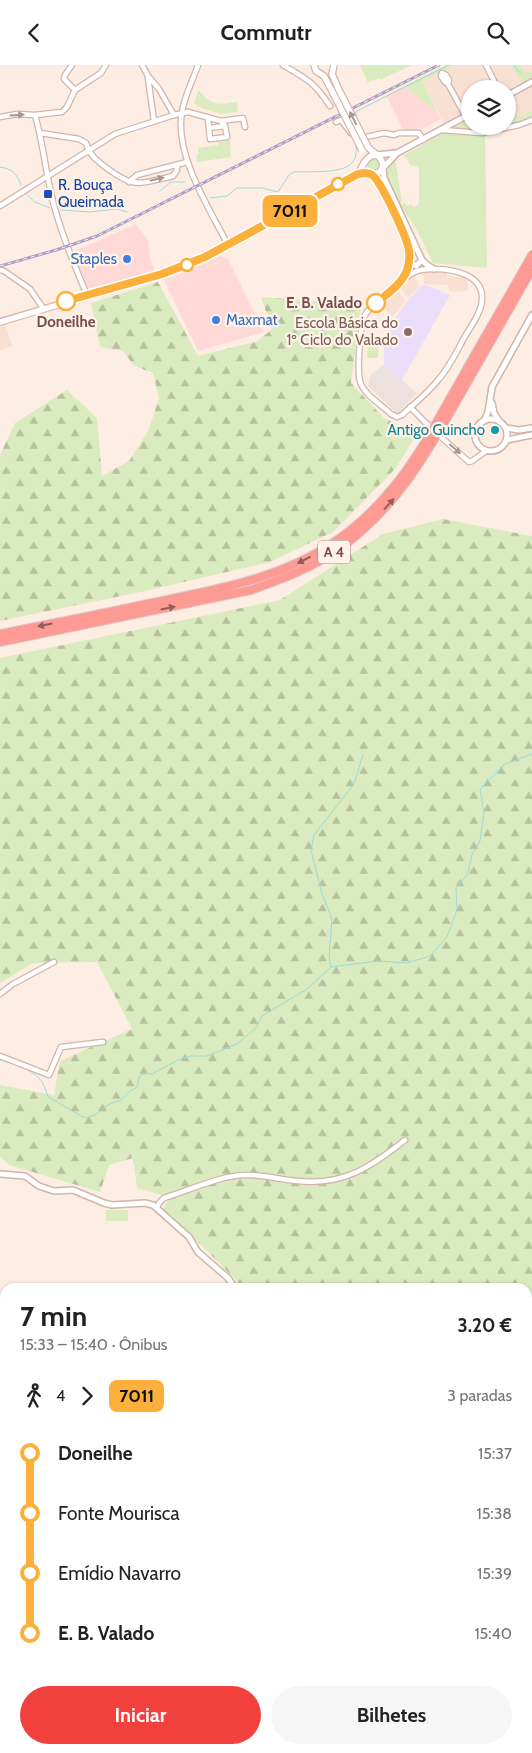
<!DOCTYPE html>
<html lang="pt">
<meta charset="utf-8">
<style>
body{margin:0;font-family:Cabin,sans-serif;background:#f6f6f6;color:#222;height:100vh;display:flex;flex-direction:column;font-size:19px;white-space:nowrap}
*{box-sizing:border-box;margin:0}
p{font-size:16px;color:#767676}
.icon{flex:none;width:28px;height:28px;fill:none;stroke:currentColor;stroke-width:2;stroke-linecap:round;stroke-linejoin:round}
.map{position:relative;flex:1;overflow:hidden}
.details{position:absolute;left:0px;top:1218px;width:532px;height:471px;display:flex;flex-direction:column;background:#fff;border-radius:15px 15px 0 0;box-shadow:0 1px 4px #0004}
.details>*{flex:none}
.badge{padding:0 10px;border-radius:8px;font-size:18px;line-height:32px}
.buttons{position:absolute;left:461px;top:15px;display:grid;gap:10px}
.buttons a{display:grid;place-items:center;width:55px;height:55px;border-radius:50%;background:#fff;box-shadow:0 1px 4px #0004;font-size:25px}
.map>.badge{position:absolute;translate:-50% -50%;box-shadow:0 0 0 2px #fff}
.legs{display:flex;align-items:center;gap:8px;height:55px;padding:0 20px;font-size:16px}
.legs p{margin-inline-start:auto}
.summary{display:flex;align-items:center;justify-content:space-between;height:85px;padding:0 20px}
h1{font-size:28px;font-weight:800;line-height:38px}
.action{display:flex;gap:10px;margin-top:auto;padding:10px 20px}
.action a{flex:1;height:58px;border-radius:30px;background:#f2413d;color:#fff;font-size:20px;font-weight:800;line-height:58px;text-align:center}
.action a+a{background:#f6f6f6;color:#222}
ul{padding:0 20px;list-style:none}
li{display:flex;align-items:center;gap:18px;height:60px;font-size:19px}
li i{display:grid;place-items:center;width:8px;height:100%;margin:0 6px;background:currentColor}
li i::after{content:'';width:12px;height:12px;margin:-6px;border:4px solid;border-radius:50%;background:#fff}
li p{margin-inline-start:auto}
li:first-child i{background:linear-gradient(#0000 50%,currentColor 0)}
li:last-child i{background:linear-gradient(currentColor 50%,#0000 0)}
header{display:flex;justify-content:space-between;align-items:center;height:65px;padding:0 20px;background:#fff;font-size:22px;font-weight:800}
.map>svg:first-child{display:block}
.residential{fill:#f8e0d2;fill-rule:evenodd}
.commercial{fill:#ffd9d5}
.industrial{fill:#ece1dd}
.education{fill:#eadefa}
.green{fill:#daecbf}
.forest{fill:url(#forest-firs)}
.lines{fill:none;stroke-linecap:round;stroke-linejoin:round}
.stream{stroke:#9adbd9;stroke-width:1}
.river{stroke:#b5e9e6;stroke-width:8}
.minor-casing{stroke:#d2b4aa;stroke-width:7}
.tertiary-casing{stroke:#d2b4aa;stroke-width:8}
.secondary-casing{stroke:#d8b5a9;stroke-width:8}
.primary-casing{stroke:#d9cdcb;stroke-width:9}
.motorway-casing{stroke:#d9cdcb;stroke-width:10}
.minor{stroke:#fff;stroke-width:4.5}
.tertiary{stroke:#fff;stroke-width:5}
.secondary{stroke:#fff;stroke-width:5.5}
.primary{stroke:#ffc498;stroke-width:7}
.motorway{stroke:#fd9a93;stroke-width:8}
.rail-casing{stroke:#ada0c8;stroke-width:3}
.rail{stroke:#fff2ea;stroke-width:1;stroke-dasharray:4;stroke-linecap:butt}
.secondary-bridge-casing{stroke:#d8b5a9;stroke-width:8;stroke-linecap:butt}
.secondary-bridge{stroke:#fff;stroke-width:5.5}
.oneway{fill:#ad9590}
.oneway2{fill:#925d55}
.line-1-casing{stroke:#fff;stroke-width:11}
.line-1{stroke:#fbb03b;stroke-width:8}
.stop-1-dot{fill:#fff;stroke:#fbb03b;stroke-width:2.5}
.transit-dot{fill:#1a4fb4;stroke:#fff2ea;stroke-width:2}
.shop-dot{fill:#3f7fe0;stroke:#fff2ea;stroke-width:2}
.education-dot{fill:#8d6e63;stroke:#fff2ea;stroke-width:2}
.culture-dot{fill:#0f9aa8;stroke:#fff2ea;stroke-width:2}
.labels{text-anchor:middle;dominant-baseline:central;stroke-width:4.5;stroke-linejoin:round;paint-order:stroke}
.shield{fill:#fff2ea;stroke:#a07f77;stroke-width:1}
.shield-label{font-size:14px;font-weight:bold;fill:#774e46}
.transit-label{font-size:15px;fill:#164399;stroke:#fff2ea;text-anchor:start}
.shop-label{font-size:15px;fill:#366cbe;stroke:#fff2ea;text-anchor:end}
.stop-label{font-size:15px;font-weight:bold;fill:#774e46;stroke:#fff2ea;text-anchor:end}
.education-label{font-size:15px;fill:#785e54;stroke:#fff2ea;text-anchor:end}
.culture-label{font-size:15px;fill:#0d838f;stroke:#fff2ea;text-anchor:end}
</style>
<header><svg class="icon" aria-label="back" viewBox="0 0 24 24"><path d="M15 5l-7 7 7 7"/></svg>Commutr<svg class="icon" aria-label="search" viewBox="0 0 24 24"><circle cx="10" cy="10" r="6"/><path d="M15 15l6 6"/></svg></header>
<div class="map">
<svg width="532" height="1688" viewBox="0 0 532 1688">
<defs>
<pattern id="forest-firs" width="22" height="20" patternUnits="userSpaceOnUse" patternTransform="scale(1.25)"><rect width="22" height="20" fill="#daecbf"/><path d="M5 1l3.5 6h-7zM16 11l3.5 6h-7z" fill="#b6c19d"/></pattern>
</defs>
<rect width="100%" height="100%" fill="#feede2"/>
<g class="residential">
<path d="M446,0H532V55L519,60L482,68L448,66L420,13ZM470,24H508V61H470Z"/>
<path d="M424,205L447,208V211L468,213V226L449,227L448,220L424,219Z"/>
<path d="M412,208L420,221L408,233L398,219Z"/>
<path d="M395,222L406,236L392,252L378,236Z"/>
<path d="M5,258L12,281L0,285V259Z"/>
</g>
<g class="commercial">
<path d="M404,21L437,47L441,54L420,65L404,66L386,30Z"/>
<path d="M136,159L148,175L150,193L155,208L94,225L88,223L73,187Z"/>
<path d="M221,191L228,194L264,267L198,286L164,215L196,203Z"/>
</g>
<path class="industrial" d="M384,300L417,328L398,349L368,321L371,309Z"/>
<path class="education" d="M426,220L450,230L402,315L384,300V274L390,260L410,233L421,221Z"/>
<g class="green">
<path d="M360,0H412L380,15L379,13L372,16L371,15L368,18Z"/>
<path d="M446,0H453L422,16L437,47L404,21Z"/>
<path d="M511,0H520L525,8L532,7V13L523,18L520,11L518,12Z"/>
<path d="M198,25C214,41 214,40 237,37L238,47L220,49L196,41V39L194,38Z"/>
<path d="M532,46V53L520,58L508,61V51L513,48L518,52Z"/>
<path d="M469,56L470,61H475L477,64L486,65L493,61H507L486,66L456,65L455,63Z"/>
<path d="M445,67L485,71L487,203L433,198L418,167L401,141L404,137L407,141L411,139L414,142L418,140L419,137V104L418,102L410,100L407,93L403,91Z"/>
<path d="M230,75L231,92L197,97L196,90L199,89L198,83L218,80V77Z"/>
<path d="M395,93L402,137L400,139C391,122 379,109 395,93Z"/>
<circle cx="374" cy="100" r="7"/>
<path d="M368,273L379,275L378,293H367Z"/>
<rect x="106" y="1145" width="22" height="11"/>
</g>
<g class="forest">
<path d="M158,217L198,291L258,276L272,264L261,232L361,239L351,318L384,353L417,369L396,403L333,467L270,497L145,526L0,556V390L15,358L67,325L97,353L102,411L129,396L148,366L159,334L153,308L134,301L123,286L100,282L91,238Z"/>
<path d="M443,454L532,471V1264L528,1263V1222H239L236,1215L191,1170L163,1145L168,1135L165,1131L137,1123L133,1093L109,1100L100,1127L9,1100L0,1092V1020L54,1030L60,996L132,964L97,897L33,898L0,918V593L280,535L383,469Z"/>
</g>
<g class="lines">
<g class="stream">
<path d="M513,0L521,9"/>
<path d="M356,52V47L359,45L449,0"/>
<path d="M0,102C13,104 17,109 21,120"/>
<path d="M160,126L171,117H185"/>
<path d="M27,130L35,137L50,143"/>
<path d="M210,133L227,131L237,123H262L278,127L289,110L294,107C308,106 347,110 354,95C357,90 356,84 356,79"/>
<path d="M61,145L89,147L117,144L127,147"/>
<path d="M331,902L329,892L332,854L322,829L311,785L314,770L354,719L363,690"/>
<path d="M0,995L16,999"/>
<path d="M24,1003C40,1011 43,1016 48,1032L83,1052C98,1055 103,1037 120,1036L129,1027L137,1022L139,1012L144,1009H152L178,995L190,991H207L237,979L256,963L262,951L307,924L331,902L378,896L407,898L430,891L447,872L457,845L456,823L468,809L472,789L480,776L484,747L480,724L505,699L532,689"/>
<path d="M528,1236L532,1234"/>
<path d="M528,1634L532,1632"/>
</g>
<g class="river">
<path d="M32,1688H67"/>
<path d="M102,1688L119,1684"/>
</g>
<defs>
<g id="minor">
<path d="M72,0L65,10L64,14L75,25"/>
<path d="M142,0L148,11L159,24L174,50"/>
<path d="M198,0C193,15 184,32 182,47C174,89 209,143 228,180"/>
<path d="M283,0C307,14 314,17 330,41"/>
<path d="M486,0L498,24"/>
<path d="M442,8L446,10L449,15L448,19L445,17L441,11Z"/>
<path d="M148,13L154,56"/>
<path d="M448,19L466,52"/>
<path d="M35,50C44,81 46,113 55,144C63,173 75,202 87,230"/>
<path d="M0,52L17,49L35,50L62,47L67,42L75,25L101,8L106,0"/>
<path d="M221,56L243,53L245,62"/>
<path d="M336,57L341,55L351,68L362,73L384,68L394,70L399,68H419L423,75"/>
<path d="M209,63L225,61"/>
<path d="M441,65L482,68L519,60L532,55"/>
<path d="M40,68L79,74L86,78C89,89 95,94 104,101C134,124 138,119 173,111L177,105V100"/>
<path d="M129,117L137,110L187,97"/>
<path d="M0,141L115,69L174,50L188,47L221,56L225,61L227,72L210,74L208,53"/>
<path d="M434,204C452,204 484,209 482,235C481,248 471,261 464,273C456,288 449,303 438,315C428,328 414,339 402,350L397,352L391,349C382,340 363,329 360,316C357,304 360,261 365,250C370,241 404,212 415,207C420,204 427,204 434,204Z"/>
<path d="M0,205L4,206L30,224L43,243"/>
<path d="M410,342L428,360"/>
<path d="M441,372L469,397L472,396L486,386"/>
<path d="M0,929L13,919L54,897"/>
<path d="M0,991L49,1010L61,982L103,977"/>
<path d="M157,1143L159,1138L164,1133C187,1126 222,1110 245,1110C263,1109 280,1115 298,1116C343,1121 371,1102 405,1075"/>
<path d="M528,1325L532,1323"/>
<path d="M528,1427H532"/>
<path d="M528,1464L532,1463"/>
<path d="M528,1498L532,1497"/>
<path d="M524,1685H532"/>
<path d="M241,1688L256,1684"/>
<path d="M285,1688L287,1684"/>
</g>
<g id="tertiary">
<path d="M508,30L532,17"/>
<path d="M377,90L395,88"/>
<path d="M371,108L378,116L406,175L409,186L407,205L402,216"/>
<path d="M409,196L416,201L422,195"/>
<path d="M434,204L427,200L422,195L384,113L383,103L397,88L470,49"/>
<path d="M492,338L494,348L499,356"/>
<circle cx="491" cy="370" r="16"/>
<path d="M484,356L488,347L492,322L532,250"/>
<path d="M506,363L519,365L532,363"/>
<path d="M507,375L532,370"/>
<path d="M0,1109L25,1111L39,1121L54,1126L73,1125L104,1138L112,1140L145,1138L153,1140L189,1172L198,1187L228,1213L232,1219V1222"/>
<path d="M461,1688L462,1684"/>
</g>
<g id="secondary">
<path d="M314,0L316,6L324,11L333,28"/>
<path d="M334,0L332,9L339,25"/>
<path d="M358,109C363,101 366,89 377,90"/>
<path d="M0,257L162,209L187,200L219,185L358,109C365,107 374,111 381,106C387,94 375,90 368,82"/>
</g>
<g id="primary">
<path d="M0,1416L5,1415"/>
<path d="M523,1684L525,1688"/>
</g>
<g id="motorway">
<path d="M0,569C51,559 102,549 152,538C249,518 326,505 392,424C419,392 438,354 459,318C483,275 508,233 532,190"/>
<path d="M0,577L251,525C281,514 310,504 337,485C397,444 429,385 464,323C487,283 509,244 532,204"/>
</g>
</defs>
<use href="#minor" class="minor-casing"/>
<use href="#tertiary" class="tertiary-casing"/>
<use href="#secondary" class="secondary-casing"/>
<use href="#primary" class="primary-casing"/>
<use href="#motorway" class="motorway-casing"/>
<use href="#minor" class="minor"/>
<use href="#tertiary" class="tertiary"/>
<use href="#secondary" class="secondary"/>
<use href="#primary" class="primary"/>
<use href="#motorway" class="motorway"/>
<defs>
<path id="rail" d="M0,201L56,185L97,171L439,0"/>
</defs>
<use href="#rail" class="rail-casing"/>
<use href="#rail" class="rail"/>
<defs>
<g id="secondary-bridge">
<path d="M339,25L368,82"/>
<path d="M333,28L362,85"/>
</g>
</defs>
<use href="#secondary-bridge" class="secondary-bridge-casing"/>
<use href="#secondary-bridge" class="secondary-bridge"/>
</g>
<defs><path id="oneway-solid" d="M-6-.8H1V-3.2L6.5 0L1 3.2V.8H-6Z" transform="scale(1.25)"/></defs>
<g class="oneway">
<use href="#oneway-solid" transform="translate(17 50) rotate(-3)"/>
<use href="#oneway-solid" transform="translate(353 53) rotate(-117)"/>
<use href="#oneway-solid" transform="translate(157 114) rotate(-13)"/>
<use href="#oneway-solid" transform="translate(455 384) rotate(41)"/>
</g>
<g class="oneway2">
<use href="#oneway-solid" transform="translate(389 439) rotate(-48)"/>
<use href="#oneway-solid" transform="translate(304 495) rotate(153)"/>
<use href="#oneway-solid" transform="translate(168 543) rotate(-11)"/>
<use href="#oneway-solid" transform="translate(45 560) rotate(169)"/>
</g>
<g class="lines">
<defs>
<path id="line-1" d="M66,236L162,209L205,192L358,109C363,108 368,107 372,110C381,116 408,174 409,186C410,192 409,199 407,205C402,219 387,229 376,238"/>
</defs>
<use href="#line-1" class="line-1-casing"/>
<use href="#line-1" class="line-1"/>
</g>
<g class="stop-1-dot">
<circle cx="338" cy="119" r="6"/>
<circle cx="187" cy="200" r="6"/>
<circle cx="66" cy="236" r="9"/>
<circle cx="376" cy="238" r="9"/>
</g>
<rect class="transit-dot" x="43" y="124" width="10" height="10" rx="2.5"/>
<g class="shop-dot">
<circle cx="127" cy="194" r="5"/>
<circle cx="216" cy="255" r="5"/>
</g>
<circle class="education-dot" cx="408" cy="267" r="5"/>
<circle class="culture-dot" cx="495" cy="365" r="5"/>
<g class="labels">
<rect class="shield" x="318" y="475.5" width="32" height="23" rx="4"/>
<g class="shield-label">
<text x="334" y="487">A 4</text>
</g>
<g class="transit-label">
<text x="58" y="120">R. Bouça<tspan x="58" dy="17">Queimada</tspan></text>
</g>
<g class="shop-label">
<text x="117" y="194">Staples</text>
<text x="226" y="255" text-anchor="start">Maxmat</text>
</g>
<g class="stop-label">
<text x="362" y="238">E. B. Valado</text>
<text x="66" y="257" text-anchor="middle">Doneilhe</text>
</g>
<g class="education-label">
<text x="398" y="258">Escola Básica do<tspan x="398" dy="17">1º Ciclo do Valado</tspan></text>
</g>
<g class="culture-label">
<text x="485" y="365">Antigo Guincho</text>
</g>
</g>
</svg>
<div class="buttons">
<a><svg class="icon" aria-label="layers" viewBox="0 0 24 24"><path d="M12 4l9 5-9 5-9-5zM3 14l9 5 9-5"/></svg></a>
</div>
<b class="badge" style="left:290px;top:146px;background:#fbb03b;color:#111">7011</b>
<section class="details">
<div class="summary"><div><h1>7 min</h1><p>15:33 – 15:40 · Ônibus</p></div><b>3.20 €</b></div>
<div class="legs"><svg class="icon" aria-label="walk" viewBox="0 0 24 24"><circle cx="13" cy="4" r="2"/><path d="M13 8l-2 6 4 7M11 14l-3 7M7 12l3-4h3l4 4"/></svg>4<svg class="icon" aria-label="forward" viewBox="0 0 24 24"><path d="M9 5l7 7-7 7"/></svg><b class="badge" style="background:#fbb03b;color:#111">7011</b><p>3 paradas</p></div>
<ul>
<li><i style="color:#fbb03b"></i><b>Doneilhe</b><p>15:37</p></li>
<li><i style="color:#fbb03b"></i><span>Fonte Mourisca</span><p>15:38</p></li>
<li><i style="color:#fbb03b"></i><span>Emídio Navarro</span><p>15:39</p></li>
<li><i style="color:#fbb03b"></i><b>E. B. Valado</b><p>15:40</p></li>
</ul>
<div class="action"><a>Iniciar</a><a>Bilhetes</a></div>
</section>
</div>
